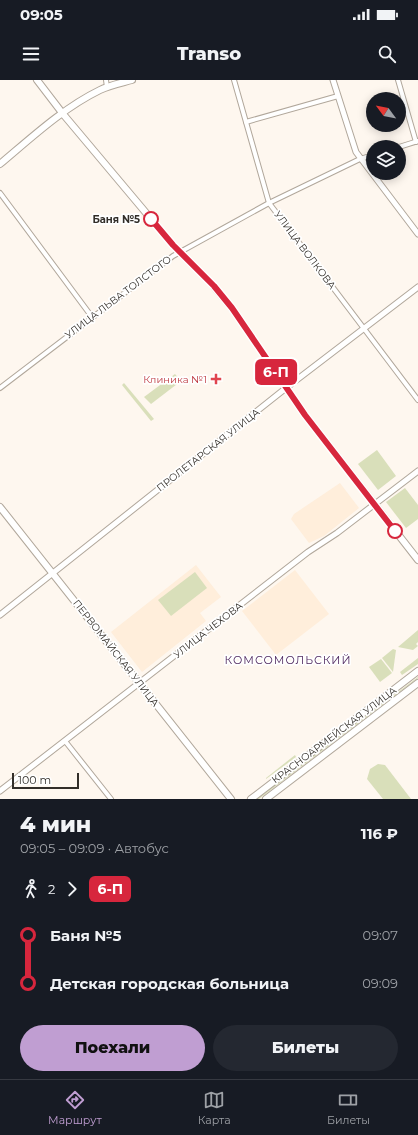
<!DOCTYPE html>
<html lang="ru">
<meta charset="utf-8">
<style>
body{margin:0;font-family:Montserrat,sans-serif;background:#242831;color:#f1f3f6;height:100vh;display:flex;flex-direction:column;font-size:15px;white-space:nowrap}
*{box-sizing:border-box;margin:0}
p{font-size:13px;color:#9ea1a6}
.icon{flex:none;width:22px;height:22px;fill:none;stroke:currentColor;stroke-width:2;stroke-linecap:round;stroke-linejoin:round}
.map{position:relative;height:719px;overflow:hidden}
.sheet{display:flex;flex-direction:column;background:#171b24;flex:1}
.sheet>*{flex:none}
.badge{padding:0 8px;border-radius:6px;font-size:14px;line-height:26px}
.needle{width:26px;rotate:302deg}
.tools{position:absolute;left:366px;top:12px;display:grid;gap:8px}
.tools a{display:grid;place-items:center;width:40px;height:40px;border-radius:50%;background:#171b24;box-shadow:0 2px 10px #0003;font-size:20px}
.scale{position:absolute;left:12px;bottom:10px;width:67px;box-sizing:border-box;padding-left:4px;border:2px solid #322e29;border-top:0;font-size:11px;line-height:14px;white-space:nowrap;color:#322e29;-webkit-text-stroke:3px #fff;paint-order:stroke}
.map>.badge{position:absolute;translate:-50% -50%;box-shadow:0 0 0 2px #fff}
.legs{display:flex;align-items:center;gap:6px;height:44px;padding:0 20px;font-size:13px}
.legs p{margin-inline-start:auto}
.summary{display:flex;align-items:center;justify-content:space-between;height:68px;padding:0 20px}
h1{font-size:22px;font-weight:800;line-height:30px}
.button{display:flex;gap:8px;margin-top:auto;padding:8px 20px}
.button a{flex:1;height:46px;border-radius:24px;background:#c09ed2;color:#111;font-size:16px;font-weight:800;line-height:46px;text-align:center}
.button a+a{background:#242831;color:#f1f3f6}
ul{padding:0 20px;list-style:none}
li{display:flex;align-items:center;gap:14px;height:48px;font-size:15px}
li i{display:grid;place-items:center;width:6px;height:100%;margin:0 5px;background:currentColor}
li i::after{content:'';width:10px;height:10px;margin:-5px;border:3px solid;border-radius:50%;background:#171b24}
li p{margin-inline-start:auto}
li:first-child i{background:linear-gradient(#0000 50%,currentColor 0)}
li:last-child i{background:linear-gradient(currentColor 50%,#0000 0)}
.status{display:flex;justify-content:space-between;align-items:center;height:28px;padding:0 20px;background:#171b24;direction:ltr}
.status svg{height:11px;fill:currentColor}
header{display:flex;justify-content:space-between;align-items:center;height:52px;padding:0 20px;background:#171b24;font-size:18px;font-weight:800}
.tabs{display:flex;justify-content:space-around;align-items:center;height:56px;border-top:1px solid #363941;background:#171b24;font-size:11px;color:#9ea1a6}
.tabs a{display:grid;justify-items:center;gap:2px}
.tabs .active{color:#c09ed2}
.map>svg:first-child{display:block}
.built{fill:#ffeedb}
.green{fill:#d9dfba}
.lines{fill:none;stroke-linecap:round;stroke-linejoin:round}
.minor-casing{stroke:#b1a79b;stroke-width:6}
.tertiary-casing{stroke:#b1a79b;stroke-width:7}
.secondary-casing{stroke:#b1a79b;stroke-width:8}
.primary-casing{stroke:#b1a79b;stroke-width:8}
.minor{stroke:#fff;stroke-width:4}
.tertiary{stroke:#fff;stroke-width:5}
.secondary{stroke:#fff;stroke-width:6}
.primary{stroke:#fff;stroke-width:6}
.line-1-casing{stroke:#fff;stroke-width:9}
.line-1{stroke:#d7263d;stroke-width:6}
.stop-1-dot{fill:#fff;stroke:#d7263d;stroke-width:2}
.health-dot{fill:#e0444e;stroke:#fff;stroke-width:1.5}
.labels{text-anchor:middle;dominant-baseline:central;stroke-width:3.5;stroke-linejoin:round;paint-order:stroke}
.stop-label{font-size:10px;font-weight:bold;fill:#322e29;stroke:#fff;text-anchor:end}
.street-label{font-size:10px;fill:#322e29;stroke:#fff}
.health-label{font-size:10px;fill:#be3a42;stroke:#fff;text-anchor:end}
.neighbourhood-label{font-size:11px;letter-spacing:1px;fill:#4d275e;stroke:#fff}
</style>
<div class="status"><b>09:05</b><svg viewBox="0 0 49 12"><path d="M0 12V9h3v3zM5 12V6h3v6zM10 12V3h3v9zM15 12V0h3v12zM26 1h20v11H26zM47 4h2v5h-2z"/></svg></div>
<header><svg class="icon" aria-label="menu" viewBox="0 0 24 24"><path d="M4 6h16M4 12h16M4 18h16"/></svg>Transo<svg class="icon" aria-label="search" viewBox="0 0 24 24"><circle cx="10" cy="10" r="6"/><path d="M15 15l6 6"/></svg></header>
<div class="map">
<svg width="418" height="719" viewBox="0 0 418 719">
<rect width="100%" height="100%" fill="#fef7ef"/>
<g class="built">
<path d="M340,403L359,428L324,456L309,463L291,439L294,434Z"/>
<path d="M196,485L221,517L200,533L206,541L142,592L111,552Z"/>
<path d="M295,490L329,534L276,575L242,531Z"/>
</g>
<g class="green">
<path d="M175,294L181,301L151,324L144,317Z"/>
<path d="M124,303L154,339L151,341L122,305Z"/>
<path d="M377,370L396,396L378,410L358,384Z"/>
<path d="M405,408L418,425V439L406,448L386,422Z"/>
<path d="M195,492L207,508L171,536L158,520Z"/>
<path d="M418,550V562L416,564L418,566L413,570L398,567Z"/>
<path d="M393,569L396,570L393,592L382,578Z"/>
<path d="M418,578V584L402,595L400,592Z"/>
<path d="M381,579L392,593L380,602L369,587Z"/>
<path d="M418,597V598L259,719H256Z"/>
<path d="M295,675L296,677L266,699V698Z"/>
<path d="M378,684L385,685L411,719H383L367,699L370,689Z"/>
</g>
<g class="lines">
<defs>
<g id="minor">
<path d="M106,0L107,7"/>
<path d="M234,0L269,123L418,320"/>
<path d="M398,0L416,62"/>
<path d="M246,42L338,16"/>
<path d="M399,67L418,61"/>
<path d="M0,113L92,237"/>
<path d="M0,308L173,176L269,123L360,79L373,75"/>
<path d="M65,661L111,719"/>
</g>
<g id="tertiary">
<path d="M333,0L356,72L418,154"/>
<path d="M0,535L286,308L418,207"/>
<path d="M0,711L308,472L337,453L418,391"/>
</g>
<path id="secondary" d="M37,0L63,34L173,165L211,203L232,228L305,335L418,480"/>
<g id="primary">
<path d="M0,84C31,58 63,28 100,10C110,5 121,3 132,0"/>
<path d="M0,427L231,719"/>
<path d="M251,719L418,591"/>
<path d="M266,719L418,603"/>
</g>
</defs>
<use href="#minor" class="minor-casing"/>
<use href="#tertiary" class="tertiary-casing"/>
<use href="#secondary" class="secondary-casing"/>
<use href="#primary" class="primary-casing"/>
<use href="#minor" class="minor"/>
<use href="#tertiary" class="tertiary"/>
<use href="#secondary" class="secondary"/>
<use href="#primary" class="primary"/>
</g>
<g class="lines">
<defs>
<path id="line-1" d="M151,139L173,165L214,206L232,228L305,335L395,451"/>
</defs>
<use href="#line-1" class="line-1-casing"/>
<use href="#line-1" class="line-1"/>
</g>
<g class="stop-1-dot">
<circle cx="151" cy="139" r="7"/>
<circle cx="395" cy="451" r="7"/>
</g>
<path class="health-dot" d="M214 293h4v4h4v4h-4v4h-4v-4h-4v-4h4z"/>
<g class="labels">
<g class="stop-label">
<text x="140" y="139">Баня №5</text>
</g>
<g class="street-label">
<text transform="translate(305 170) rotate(53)">УЛИЦА ВОЛКОВА</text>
<text transform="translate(118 217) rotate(-37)">УЛИЦА ЛЬВА ТОЛСТОГО</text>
<text transform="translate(208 370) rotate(-38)">ПРОЛЕТАРСКАЯ УЛИЦА</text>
<text transform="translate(208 550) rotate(-38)">УЛИЦА ЧЕХОВА</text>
<text transform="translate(116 573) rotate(52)">ПЕРВОМАЙСКАЯ УЛИЦА</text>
<text transform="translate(334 655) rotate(-37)">КРАСНОАРМЕЙСКАЯ УЛИЦА</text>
</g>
<g class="health-label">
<text x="207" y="299">Клиника №1</text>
</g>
<g class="neighbourhood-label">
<text x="288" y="580">КОМСОМОЛЬСКИЙ</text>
</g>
</g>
</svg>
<div class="tools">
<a><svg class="needle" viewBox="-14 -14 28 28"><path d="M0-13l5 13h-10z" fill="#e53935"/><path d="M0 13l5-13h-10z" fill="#9ea1a6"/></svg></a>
<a><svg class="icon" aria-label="layers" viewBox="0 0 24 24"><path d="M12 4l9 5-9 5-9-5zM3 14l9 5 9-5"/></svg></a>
</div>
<div class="scale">100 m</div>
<b class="badge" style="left:276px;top:292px;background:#d7263d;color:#fff">6-П</b>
</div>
<section class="sheet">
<div class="summary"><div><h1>4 мин</h1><p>09:05 – 09:09 · Автобус</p></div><b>116 ₽</b></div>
<div class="legs"><svg class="icon" aria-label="walk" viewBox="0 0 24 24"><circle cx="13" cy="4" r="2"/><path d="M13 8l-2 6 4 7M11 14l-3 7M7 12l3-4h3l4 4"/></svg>2<svg class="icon" aria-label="forward" viewBox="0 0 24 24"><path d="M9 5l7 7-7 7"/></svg><b class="badge" style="background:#d7263d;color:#fff">6-П</b></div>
<ul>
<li><i style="color:#d7263d"></i><b>Баня №5</b><p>09:07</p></li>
<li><i style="color:#d7263d"></i><b>Детская городская больница</b><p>09:09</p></li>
</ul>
<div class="button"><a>Поехали</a><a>Билеты</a></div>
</section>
<nav class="tabs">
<a class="active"><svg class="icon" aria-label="directions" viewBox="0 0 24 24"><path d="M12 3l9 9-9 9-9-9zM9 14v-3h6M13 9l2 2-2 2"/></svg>Маршрут</a>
<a><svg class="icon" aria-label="map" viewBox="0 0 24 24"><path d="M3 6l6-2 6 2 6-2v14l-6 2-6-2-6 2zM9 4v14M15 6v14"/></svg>Карта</a>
<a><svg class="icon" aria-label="tickets" viewBox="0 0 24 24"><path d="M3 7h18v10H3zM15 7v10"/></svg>Билеты</a>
</nav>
